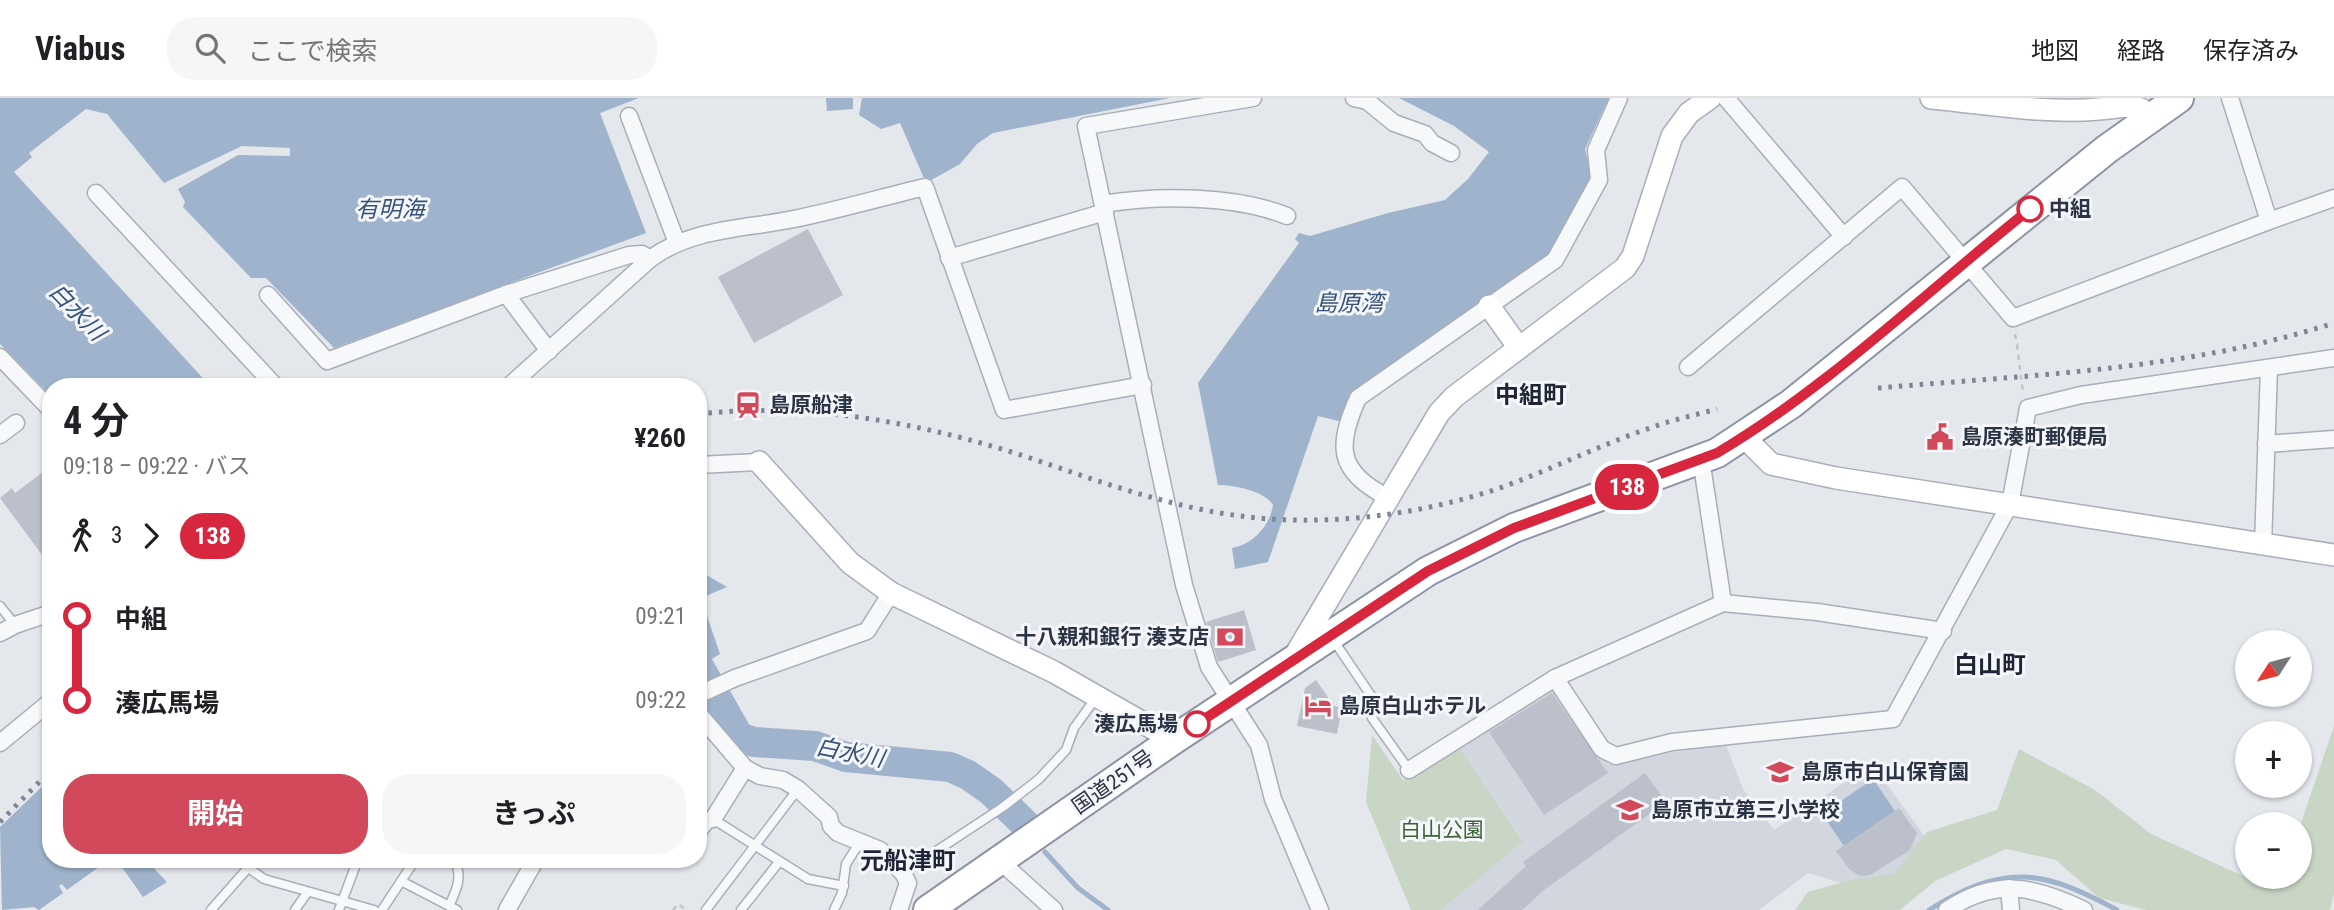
<!DOCTYPE html>
<html lang="ja">
<meta charset="utf-8">
<style>
body{margin:0;font-family:"Roboto Condensed","Noto Sans JP",sans-serif;background:#f6f6f6;color:#202124;height:100vh;display:flex;flex-direction:column;font-size:26px;white-space:nowrap}
*{box-sizing:border-box;margin:0}
p{font-size:23px;color:#757577}
.icon{flex:none;width:38px;height:38px;fill:none;stroke:currentColor;stroke-width:2;stroke-linecap:round;stroke-linejoin:round}
.map{position:relative;flex:1;overflow:hidden}
.details{position:absolute;left:42px;top:280px;width:665px;height:490px;display:flex;flex-direction:column;background:#fff;border-radius:28px;box-shadow:0 2px 5px #0004}
.details>*{flex:none}
.badge{padding:0 14px;border-radius:23px;font-size:24px;line-height:46px}
.needle{width:46px;rotate:234deg}
.fabs{position:absolute;left:2235px;top:532px;display:grid;gap:14px}
.fabs a{display:grid;place-items:center;width:77px;height:77px;border-radius:50%;background:#fff;box-shadow:0 2px 5px #0004;font-size:35px}
.map>.badge{position:absolute;translate:-50% -50%;box-shadow:0 0 0 4px #fff}
.legs{display:flex;align-items:center;gap:10px;height:77px;padding:0 21px;font-size:23px}
.legs p{margin-inline-start:auto}
.headline{display:flex;align-items:center;justify-content:space-between;height:119px;padding:0 21px}
h1{font-size:38px;font-weight:700;line-height:52px}
.cta{display:flex;gap:14px;margin-top:auto;padding:14px 21px}
.cta a{flex:1;height:80px;border-radius:28px;background:#d1495b;color:#fff;font-size:28px;font-weight:700;line-height:80px;text-align:center}
.cta a+a{background:#f6f6f6;color:#202124}
ul{padding:0 21px;list-style:none}
li{display:flex;align-items:center;gap:24px;height:84px;font-size:26px}
li i{display:grid;place-items:center;width:10px;height:100%;margin:0 9px;background:currentColor}
li i::after{content:'';width:18px;height:18px;margin:-9px;border:5px solid;border-radius:50%;background:#fff}
li p{margin-inline-start:auto}
li:first-child i{background:linear-gradient(#0000 50%,currentColor 0)}
li:last-child i{background:linear-gradient(currentColor 50%,#0000 0)}
header{display:flex;align-items:center;gap:42px;box-sizing:border-box;height:98px;padding:0 35px;background:#fff;border-bottom:2px solid #e0e0e0}
header strong{font-size:33px}
nav{display:flex;gap:38px;margin-inline-start:auto;font-size:24px}
.search{width:490px;height:63px;background:#f6f6f6;display:flex;align-items:center;gap:18px;box-sizing:border-box;padding:0 24px;border-radius:28px;color:#757577;font-size:26px}
.map>svg:first-child{display:block}
.built{fill:#d2d6de}
.green{fill:#c9d6c5}
.water{fill:#9fb4cc}
.lines{fill:none;stroke-linecap:round;stroke-linejoin:round}
.stream{stroke:#9fb4cc;stroke-width:5}
.river{stroke:#9fb4cc;stroke-width:30}
.building{fill:#bbc0ca}
.lane-casing{stroke:#a9aeb7;stroke-width:11}
.street-casing{stroke:#a9aeb7;stroke-width:19}
.secondary-casing{stroke:#a9aeb7;stroke-width:24}
.highway-casing{stroke:#8b94a3;stroke-width:32}
.path{stroke:#c2c5cb;stroke-width:2.5;stroke-dasharray:5 5;stroke-linecap:butt}
.lane{stroke:#f7f8fa;stroke-width:8}
.street{stroke:#f7f8fa;stroke-width:16}
.secondary{stroke:#fff;stroke-width:21}
.highway{stroke:#fff;stroke-width:28}
.rail{stroke:#7d8696;stroke-width:5;stroke-dasharray:3.5 7;stroke-linecap:butt}
.path-bridge{stroke:#c2c5cb;stroke-width:2.5;stroke-dasharray:5 5;stroke-linecap:butt}
.line-1-casing{stroke:#fff;stroke-width:16}
.line-1{stroke:#d7263d;stroke-width:10}
.stop-1-dot{fill:#fff;stroke:#d7263d;stroke-width:3.5}
.labels{text-anchor:middle;dominant-baseline:central;stroke-width:6;stroke-linejoin:round;paint-order:stroke}
.stop-label{font-size:21px;font-weight:bold;fill:#2b3445;stroke:#f4f6f9;text-anchor:start}
.poi-label{font-size:21px;font-weight:bold;fill:#2b3445;stroke:#f4f6f9;text-anchor:start}
.street-label{font-size:21px;fill:#2b3445;stroke:#f4f6f9}
.park-label{font-size:21px;fill:#3f6138;stroke:#f4f6f9}
.water-label{font-size:23px;font-style:italic;fill:#34527a;stroke:#f4f6f9}
.quarter-label{font-size:24px;font-weight:bold;fill:#1d2536;stroke:#f4f6f9}
</style>
<header>
<strong>Viabus</strong>
<div class="search"><svg class="icon" aria-label="search" viewBox="0 0 24 24"><circle cx="10" cy="10" r="6"/><path d="M15 15l6 6"/></svg>ここで検索</div>
<nav><a>地図</a><a>経路</a><a>保存済み</a></nav>
</header>
<div class="map">
<svg width="2334" height="812" viewBox="0 0 2334 812">
<rect width="100%" height="100%" fill="#e4e7ec"/>
<path class="built" d="M1555,589L1608,666L1725,645L1743,691L1774,732L1872,666L1926,740L1895,780L1855,789L1808,775L1759,812H1441L1523,742L1458,648Z"/>
<g class="green">
<path d="M2334,628V796L2330,812H2146L2099,800L2056,762L2006,751L1935,783L1900,812H1795L1808,794L1847,783L1895,775L1927,734L1997,712L2019,651L2095,692L2151,736L2245,779H2300V728Z"/>
<path d="M1372,637L1403,682L1458,648L1523,743L1441,812H1411L1366,704Z"/>
</g>
<g class="water">
<path d="M0,0H639L600,15L646,135L334,250L266,180H251L183,109L185,104L178,91L238,57L290,58V50L242,48L164,85L107,16L86,11L29,55L32,59L14,74L211,289H51V298L0,246Z"/>
<path d="M826,0H853V11L827,13Z"/>
<path d="M862,0H1170L993,35L977,46L960,66L926,85L900,25L881,31L859,17Z"/>
<path d="M1399,0H1609L1585,51L1592,80L1551,163L1361,287L1339,323L1318,318L1268,464L1235,471L1232,450C1252,447 1270,428 1273,407C1265,393 1234,387 1218,387L1198,285L1299,145L1295,141L1299,135L1310,138L1388,115L1445,102L1468,81L1489,54L1454,28Z"/>
<path d="M698,472L727,489L701,500L720,556L707,564L714,576L710,579L712,583L698,588Z"/>
<path d="M51,680V761H110L67,792L62,786L59,788L63,795L39,812L34,809L2,812L0,729Z"/>
<path d="M1873,681L1895,713L1844,748L1822,716Z"/>
<path d="M116,761H145L167,784L143,799Z"/>
</g>
<g class="lines">
<g class="stream">
<path d="M1045,754L1078,790L1108,812"/>
<path d="M1929,812C2004,765 2042,771 2117,812"/>
</g>
<path class="river" d="M698,567L739,639L754,644L815,648L846,659L950,669L968,677L991,693L1024,725"/>
</g>
<g class="building">
<path d="M808,131L843,197L754,245L718,179Z"/>
<path d="M51,368V469L0,400L12,390L15,395Z"/>
<path d="M1244,512L1256,552L1218,564L1206,524Z"/>
<path d="M1316,582L1328,599L1327,606L1342,610L1337,636L1297,628L1305,590Z"/>
<path d="M1552,595L1608,675L1544,717L1489,634Z"/>
<path d="M1645,675L1666,704L1544,792L1522,812H1478L1526,768L1523,764Z"/>
<path d="M1899,710L1917,735L1910,752L1870,777L1860,778L1850,772L1836,753Z"/>
</g>
<g class="lines">
<defs>
<g id="lane">
<path d="M0,508L15,527"/>
<path d="M1334,543L1376,605L1372,620L1409,672"/>
<path d="M698,740L713,721L808,781L844,788"/>
<path d="M236,761L264,781L374,812"/>
<path d="M903,775L1003,709L1039,681L1066,652L1074,630L1095,601"/>
<path d="M401,783L457,812"/>
<path d="M449,808C457,791 463,779 454,761"/>
<path d="M211,812L247,771"/>
<path d="M295,812L307,795"/>
<path d="M339,812L358,761"/>
<path d="M382,812L413,765L408,761"/>
<path d="M706,812L798,691"/>
<path d="M741,812L779,764"/>
<path d="M834,812L842,795L846,766L860,744"/>
</g>
<g id="street">
<path d="M1253,0L1086,28L1184,487L1209,569L1259,647L1273,701L1320,812"/>
<path d="M1354,0L1367,3L1394,25L1425,36L1432,45L1451,55"/>
<path d="M1726,0L1844,139"/>
<path d="M629,18L677,145"/>
<path d="M96,95L276,289"/>
<path d="M1103,106C1158,97 1235,97 1287,118"/>
<path d="M2269,123L2334,100"/>
<path d="M949,160L1105,114"/>
<path d="M506,196L629,157L642,156L650,161"/>
<path d="M268,197L327,263L506,196L549,253"/>
<path d="M0,259L51,312"/>
<path d="M1688,269L1902,89L2013,220L2269,123L2230,0"/>
<path d="M508,289L650,161C693,129 749,131 799,120C842,111 883,99 925,89L1004,312L1143,287"/>
<path d="M0,337L16,325"/>
<path d="M2266,346L2334,341"/>
<path d="M1701,361L1723,505"/>
<path d="M698,367L759,364"/>
<path d="M1387,399C1336,373 1337,347 1358,300L1555,162L1599,82L1596,52L1619,0"/>
<path d="M2263,447L2269,270"/>
<path d="M0,535L15,527L51,515"/>
<path d="M1555,580L1602,651L1616,658L1672,644L1893,621L2010,406L2028,310L2081,297L2334,260"/>
<path d="M698,597L735,580L867,533L891,495"/>
<path d="M698,615L745,670L760,678L783,682L798,691L829,719L831,728L838,735L880,752L903,775L908,785L899,812"/>
<path d="M0,645L51,603"/>
<path d="M1409,672L1555,580L1723,505L1817,514L1943,533"/>
<path d="M713,721L745,670"/>
<path d="M1000,763L1054,812"/>
<path d="M2009,790L2011,812"/>
<path d="M507,812L536,761"/>
<path d="M1947,812C1996,779 2034,788 2084,812"/>
</g>
<g id="secondary">
<path d="M1931,0C1986,5 2045,16 2099,11C2117,10 2137,3 2150,18"/>
<path d="M1489,208L1519,250"/>
<path d="M1744,339L1771,366L1836,380L2334,457"/>
<path d="M759,364L850,465L891,495L1054,574L1173,642"/>
<path d="M1294,559L1439,315L1454,299L1625,170L1633,158L1672,38L1689,15L1710,0"/>
</g>
<path id="highway" d="M928,812L1173,642L1428,473L1514,430L1717,355L1791,306L2107,51L2179,0"/>
</defs>
<use href="#lane" class="lane-casing"/>
<use href="#street" class="street-casing"/>
<use href="#secondary" class="secondary-casing"/>
<use href="#highway" class="highway-casing"/>
<g class="path">
<path d="M2015,236L2017,247"/>
<path d="M673,812L678,806L686,812"/>
</g>
<use href="#lane" class="lane"/>
<use href="#street" class="street"/>
<use href="#secondary" class="secondary"/>
<use href="#highway" class="highway"/>
<g class="rail">
<path d="M1878,290C2030,277 2188,272 2334,225"/>
<path d="M698,316C810,304 924,325 1030,360C1110,387 1185,415 1270,421C1344,426 1423,415 1494,392C1549,373 1601,346 1656,328C1675,321 1696,317 1717,311"/>
<path d="M0,724L51,672"/>
</g>
<path class="path-bridge" d="M2017,247L2023,294"/>
</g>
<g class="lines">
<defs>
<path id="line-1" d="M1197,626L1428,473L1514,430L1717,355C1830,288 1927,193 2030,111"/>
</defs>
<use href="#line-1" class="line-1-casing"/>
<use href="#line-1" class="line-1"/>
</g>
<defs>
<symbol id="station-bare" viewBox="-9 -9 18 18"><path d="M-3-6H3Q5-6 5-4V2Q5 4 3 4L4.5 6H3L1.5 4h-3L-3 6H-4.5L-3 4Q-5 4-5 2V-4Q-5-6-3-6ZM-3.5-4v3h7v-3ZM-3.5 1v1.5H-2V1ZM2 1v1.5H3.5V1Z" fill="#d1495b" stroke="#f4f6f9" stroke-width="2.5" paint-order="stroke"/></symbol>
<symbol id="civic-bare" viewBox="-9 -9 18 18"><path d="M-.6-6.5H3V-4.5H.6V-3L4-1V1h2V6H-6V1h2V-1L-.6-3ZM-1.2 2.5V6h2.4V2.5Z" fill="#d1495b" stroke="#f4f6f9" stroke-width="2.5" paint-order="stroke"/></symbol>
<symbol id="bank-bare" viewBox="-9 -9 18 18"><path d="M-6-4H6V4H-6ZM0-2.3a2.3 2.3 0 1 0 0 4.6a2.3 2.3 0 1 0 0-4.6Z" fill="#d1495b" stroke="#f4f6f9" stroke-width="2.5" paint-order="stroke"/></symbol>
<symbol id="hotel-bare" viewBox="-9 -9 18 18"><path d="M-6-4.5h1.5V1H6V5H4.5V3h-9V5H-6ZM-4 0a1.8 1.8 0 1 1 3.6 0ZM.5 0V-2.5h3Q6-2.5 6 0Z" fill="#d1495b" stroke="#f4f6f9" stroke-width="2.5" paint-order="stroke"/></symbol>
<symbol id="school-bare" viewBox="-9 -9 18 18"><path d="M0-5L7-2L0 1L-7-2ZM-4 1L0 2.5L4 1V4Q0 6-4 4Z" fill="#d1495b" stroke="#f4f6f9" stroke-width="2.5" paint-order="stroke"/></symbol>
</defs>
<g fill-rule="evenodd">
<use href="#station-bare" x="729" y="288" width="38" height="38"/>
<use href="#civic-bare" x="1921" y="320" width="38" height="38"/>
<use href="#bank-bare" x="1211" y="520" width="38" height="38"/>
<use href="#hotel-bare" x="1299" y="589" width="38" height="38"/>
<use href="#school-bare" x="1761" y="655" width="38" height="38"/>
<use href="#school-bare" x="1611" y="693" width="38" height="38"/>
</g>
<g class="stop-1-dot">
<circle cx="2030" cy="111" r="12"/>
<circle cx="1197" cy="626" r="12"/>
</g>
<g class="labels">
<g class="stop-label">
<text x="2049" y="111">中組</text>
<text x="1178" y="626" text-anchor="end">湊広馬場</text>
</g>
<g class="poi-label">
<text x="769" y="307">島原船津</text>
<text x="1961" y="339">島原湊町郵便局</text>
<text x="1209" y="539" text-anchor="end">十八親和銀行 湊支店</text>
<text x="1339" y="608">島原白山ホテル</text>
<text x="1801" y="674">島原市白山保育園</text>
<text x="1651" y="712">島原市立第三小学校</text>
</g>
<g class="street-label">
<text transform="translate(1113 684) rotate(-35)">国道251号</text>
</g>
<g class="park-label">
<text x="1442" y="732">白山公園</text>
</g>
<g class="water-label">
<text x="390" y="111">有明海</text>
<text x="1349" y="205">島原湾</text>
<text transform="translate(77 214) rotate(46)">白水川</text>
<text transform="translate(850 655) rotate(11)">白水川</text>
</g>
<g class="quarter-label">
<text x="1531" y="297">中組町</text>
<text x="1990" y="567">白山町</text>
<text x="908" y="763">元船津町</text>
</g>
</g>
</svg>
<div class="fabs">
<a><svg class="needle" viewBox="-14 -14 28 28"><path d="M0-13l5 13h-10z" fill="#e53935"/><path d="M0 13l5-13h-10z" fill="#757577"/></svg></a>
<a>+</a>
<a>−</a>
</div>
<b class="badge" style="left:1627px;top:389px;background:#d7263d;color:#fff">138</b>
<section class="details">
<div class="headline"><div><h1>4 分</h1><p>09:18 – 09:22 · バス</p></div><b>¥260</b></div>
<div class="legs"><svg class="icon" aria-label="walk" viewBox="0 0 24 24"><circle cx="13" cy="4" r="2"/><path d="M13 8l-2 6 4 7M11 14l-3 7M7 12l3-4h3l4 4"/></svg>3<svg class="icon" aria-label="forward" viewBox="0 0 24 24"><path d="M9 5l7 7-7 7"/></svg><b class="badge" style="background:#d7263d;color:#fff">138</b></div>
<ul>
<li><i style="color:#d7263d"></i><b>中組</b><p>09:21</p></li>
<li><i style="color:#d7263d"></i><b>湊広馬場</b><p>09:22</p></li>
</ul>
<div class="cta"><a>開始</a><a>きっぷ</a></div>
</section>
</div>
